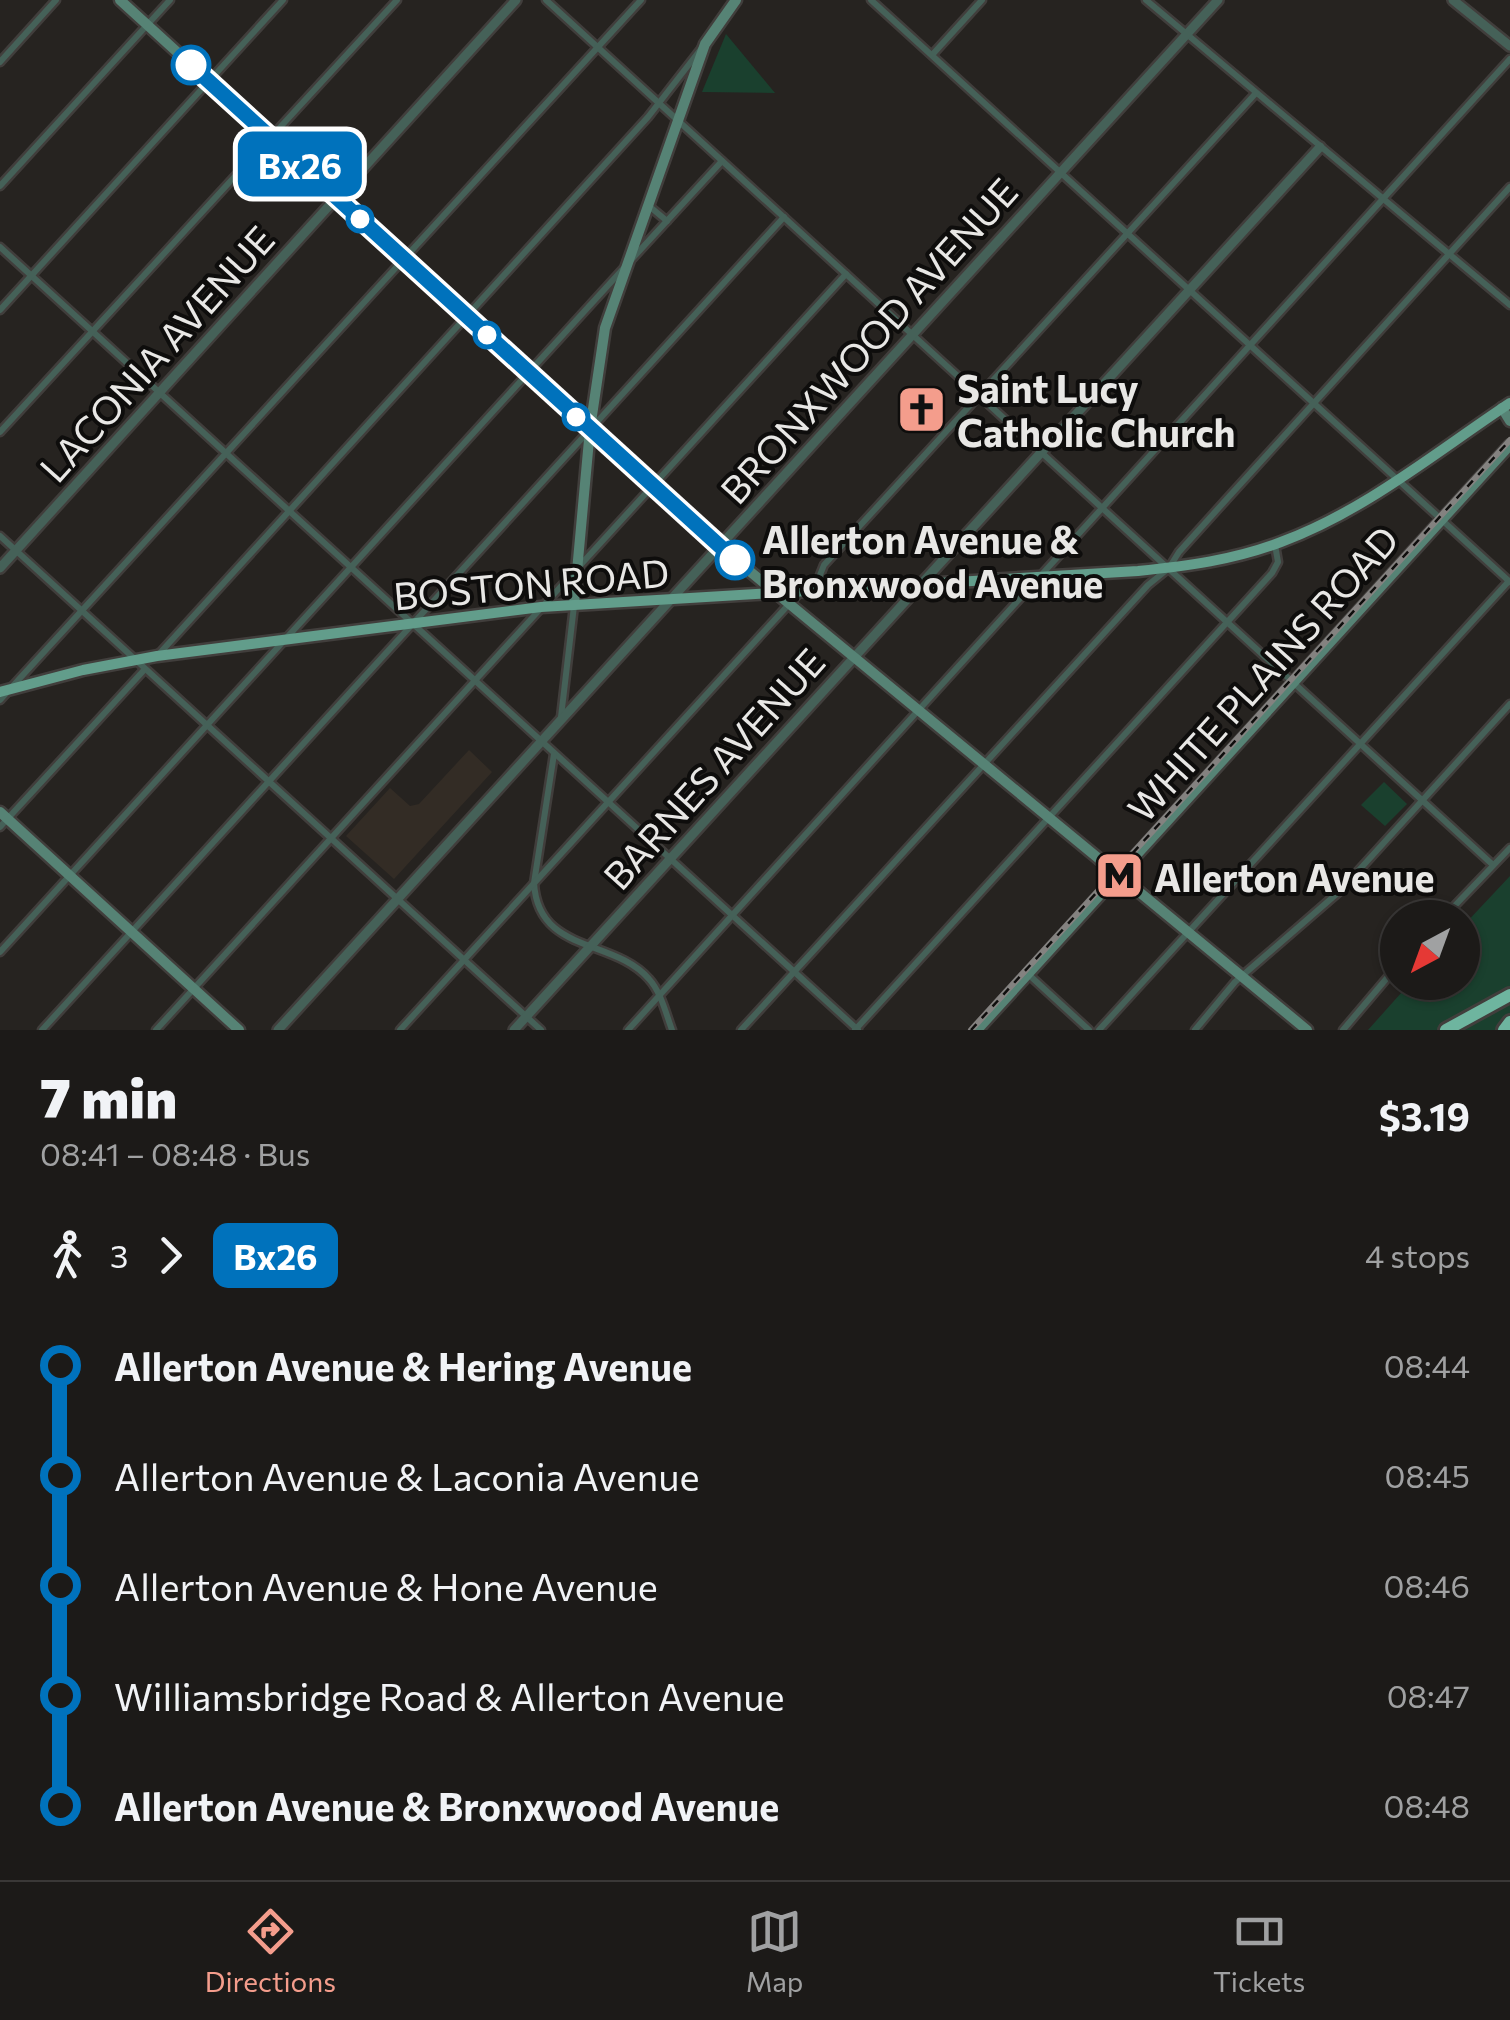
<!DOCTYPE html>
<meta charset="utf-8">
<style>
body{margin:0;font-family:Commissioner,sans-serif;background:#252321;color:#f1f3f6;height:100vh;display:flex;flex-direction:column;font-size:38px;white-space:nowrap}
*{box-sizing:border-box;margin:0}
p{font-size:32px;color:#a0a1a2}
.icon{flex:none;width:55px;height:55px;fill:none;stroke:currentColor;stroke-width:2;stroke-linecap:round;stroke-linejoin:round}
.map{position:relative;height:1030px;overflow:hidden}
.panel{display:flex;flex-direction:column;background:#1c1a18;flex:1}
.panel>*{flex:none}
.badge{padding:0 20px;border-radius:15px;font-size:35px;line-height:65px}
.needle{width:65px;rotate:221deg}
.fabs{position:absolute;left:1380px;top:900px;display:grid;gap:20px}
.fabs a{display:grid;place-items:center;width:100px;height:100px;border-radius:50%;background:#1c1a18;box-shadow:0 2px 8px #0004,0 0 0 2px #3a3837;font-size:50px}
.map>.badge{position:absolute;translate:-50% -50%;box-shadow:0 0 0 5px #fff}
.legs{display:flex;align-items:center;gap:15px;height:110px;padding:0 40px;font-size:32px}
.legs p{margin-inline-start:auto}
.headline{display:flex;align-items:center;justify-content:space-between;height:170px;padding:0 40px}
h1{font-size:55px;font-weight:800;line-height:75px}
ul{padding:0 40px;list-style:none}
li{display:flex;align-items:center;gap:35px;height:110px;font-size:38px}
li i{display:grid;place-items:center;width:15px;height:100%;margin:0 12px;background:currentColor}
li i::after{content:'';width:25px;height:25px;margin:-12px;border:8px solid;border-radius:50%;background:#1c1a18}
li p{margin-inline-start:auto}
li:first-child i{background:linear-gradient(#0000 50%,currentColor 0)}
li:last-child i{background:linear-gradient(currentColor 50%,#0000 0)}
.menu{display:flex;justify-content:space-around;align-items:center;height:140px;border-top:2px solid #3a3837;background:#1c1a18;font-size:28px;color:#a0a1a2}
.menu a{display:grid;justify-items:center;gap:5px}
.menu .on{color:#f49d8c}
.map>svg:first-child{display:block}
.built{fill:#332c25}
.green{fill:#1a402e}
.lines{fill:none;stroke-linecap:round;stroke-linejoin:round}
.minor-casing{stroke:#413e3c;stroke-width:11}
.tertiary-casing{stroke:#413e3c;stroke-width:14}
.secondary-casing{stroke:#413e3c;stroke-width:15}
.primary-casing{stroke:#413e3c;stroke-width:15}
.motorway-casing{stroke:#413e3c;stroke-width:18}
.minor{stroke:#456158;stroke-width:6}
.tertiary{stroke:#456158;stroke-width:9}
.secondary{stroke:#568375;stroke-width:10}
.primary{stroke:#629d8b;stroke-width:10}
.motorway{stroke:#6eb59f;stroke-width:12}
.rail-casing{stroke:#848280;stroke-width:6}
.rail{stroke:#0e0d0c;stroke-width:2.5;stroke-dasharray:8;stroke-linecap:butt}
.line-1-casing{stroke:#fff;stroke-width:22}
.line-1{stroke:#0072bc;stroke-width:15}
.stop-1-dot{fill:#fff;stroke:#0072bc;stroke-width:5}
.labels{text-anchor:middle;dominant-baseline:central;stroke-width:8;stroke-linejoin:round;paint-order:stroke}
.street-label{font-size:38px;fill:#e8e7e5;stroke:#0e0d0c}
.poi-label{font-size:38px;font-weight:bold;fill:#e8e7e5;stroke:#0e0d0c;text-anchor:start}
.stop-label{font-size:38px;font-weight:bold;fill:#e8e7e5;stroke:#0e0d0c;text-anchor:start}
</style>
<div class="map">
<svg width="1510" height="1030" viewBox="0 0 1510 1030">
<rect width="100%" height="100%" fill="#262320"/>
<path class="built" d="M469,750L492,772L394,879L346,836L390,788L410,806L419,804Z"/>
<g class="green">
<path d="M726,34L775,93L702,92Z"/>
<path d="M1384,782L1407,804L1385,826L1361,805Z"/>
<path d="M1510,876V1030H1368L1410,983L1462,982L1463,926Z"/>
</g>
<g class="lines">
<defs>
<g id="minor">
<path d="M546,0L1493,865"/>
<path d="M871,0L1510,582"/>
<path d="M1146,0L1510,305"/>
<path d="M932,55L982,0"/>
<path d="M0,62L56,0"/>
<path d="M0,186L170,0"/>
<path d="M649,206L667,221"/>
<path d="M0,247L858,1030"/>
<path d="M631,260L722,161"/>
<path d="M0,310L283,0"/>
<path d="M0,432L397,0"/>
<path d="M0,536L541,1030"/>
<path d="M821,589L820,575L824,565L1256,93"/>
<path d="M159,654L648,117L701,49"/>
<path d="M0,700L641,0"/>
<path d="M561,717L574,606"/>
<path d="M554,754L534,883C538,954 614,938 649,979C661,992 666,1014 672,1030"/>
<path d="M0,827L145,669"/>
<path d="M1443,918L1510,848"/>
<path d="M0,952L623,269"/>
<path d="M1028,974L1089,1030"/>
<path d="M42,1030L784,217"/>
<path d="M156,1030L846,274"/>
<path d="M400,1030L801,591"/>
<path d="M628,1030L1510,59"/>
<path d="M741,1030L1148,585L1169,568L1179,552L1225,501L1510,187"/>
<path d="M855,1030L1272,573L1278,562L1275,545"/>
<path d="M1099,1030L1509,581"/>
<path d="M1195,1030L1235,982L1340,891L1510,704"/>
<path d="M1343,1030L1398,965"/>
</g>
<g id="tertiary">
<path d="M1453,0L1510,46"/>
<path d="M0,568L516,0"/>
<path d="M278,1030L1218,0"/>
<path d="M514,1030L1320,147"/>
</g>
<g id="secondary">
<path d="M120,0L719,546L1307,1030"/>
<path d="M1502,408L1510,421"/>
<path d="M574,604L590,429L605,328L705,44L736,0"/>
<path d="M0,812L239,1030"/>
<path d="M977,1030L1510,445"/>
</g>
<path id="primary" d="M0,692L83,670L157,656L541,607L1138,571C1187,566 1234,560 1281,542C1365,511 1436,452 1510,403"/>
<g id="motorway">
<path d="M1446,1030L1510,995"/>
<path d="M1504,1030L1510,1022"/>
</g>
</defs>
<use href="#minor" class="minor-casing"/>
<use href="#tertiary" class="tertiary-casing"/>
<use href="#secondary" class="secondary-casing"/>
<use href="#primary" class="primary-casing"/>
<use href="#motorway" class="motorway-casing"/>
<use href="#minor" class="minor"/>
<use href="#tertiary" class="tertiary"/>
<use href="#secondary" class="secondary"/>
<use href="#primary" class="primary"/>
<use href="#motorway" class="motorway"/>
<defs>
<path id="rail" d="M971,1030L1510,440"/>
</defs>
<use href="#rail" class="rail-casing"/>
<use href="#rail" class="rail"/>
</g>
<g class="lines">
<defs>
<path id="line-1" d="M191,65L735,560"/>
</defs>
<use href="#line-1" class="line-1-casing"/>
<use href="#line-1" class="line-1"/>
</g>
<defs>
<symbol id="church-square" viewBox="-11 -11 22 22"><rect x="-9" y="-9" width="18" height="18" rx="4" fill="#f49d8c" stroke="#0e0d0c"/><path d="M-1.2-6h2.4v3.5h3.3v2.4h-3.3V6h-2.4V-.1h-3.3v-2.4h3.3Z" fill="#111"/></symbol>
<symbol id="metro-square" viewBox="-11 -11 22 22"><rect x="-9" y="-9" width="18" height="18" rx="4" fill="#f49d8c" stroke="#0e0d0c"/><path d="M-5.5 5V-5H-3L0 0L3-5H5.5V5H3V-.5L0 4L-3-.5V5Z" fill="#111"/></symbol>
</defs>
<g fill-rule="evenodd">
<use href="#church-square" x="894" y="382" width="55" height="55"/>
<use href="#metro-square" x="1092" y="848" width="55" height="55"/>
</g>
<g class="stop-1-dot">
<circle cx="191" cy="65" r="18"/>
<circle cx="360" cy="219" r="12"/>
<circle cx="487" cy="335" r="12"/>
<circle cx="576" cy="417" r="12"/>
<circle cx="735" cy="560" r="18"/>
</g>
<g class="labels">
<g class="street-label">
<text transform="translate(868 340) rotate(-48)">BRONXWOOD AVENUE</text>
<text transform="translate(156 353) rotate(-48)">LACONIA AVENUE</text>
<text transform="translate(531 583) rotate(-5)">BOSTON ROAD</text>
<text transform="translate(1262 673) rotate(-48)">WHITE PLAINS ROAD</text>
<text transform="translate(713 768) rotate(-48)">BARNES AVENUE</text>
</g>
<g class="poi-label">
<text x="957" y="387">Saint Lucy<tspan x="957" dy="44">Catholic Church</tspan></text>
<text x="1154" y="876">Allerton Avenue</text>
</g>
<g class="stop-label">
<text x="762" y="538">Allerton Avenue &amp;<tspan x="762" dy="44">Bronxwood Avenue</tspan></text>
</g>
</g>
</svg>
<div class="fabs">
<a><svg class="needle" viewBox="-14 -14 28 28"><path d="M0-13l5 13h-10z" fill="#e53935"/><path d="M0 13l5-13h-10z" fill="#a0a1a2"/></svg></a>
</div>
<b class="badge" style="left:300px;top:164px;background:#0072bc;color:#fff">Bx26</b>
</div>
<section class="panel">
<div class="headline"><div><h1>7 min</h1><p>08:41 – 08:48 · Bus</p></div><b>$3.19</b></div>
<div class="legs"><svg class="icon" aria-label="walk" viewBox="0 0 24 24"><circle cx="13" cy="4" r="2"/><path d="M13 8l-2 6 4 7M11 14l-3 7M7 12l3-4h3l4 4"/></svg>3<svg class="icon" aria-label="forward" viewBox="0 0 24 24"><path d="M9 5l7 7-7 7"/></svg><b class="badge" style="background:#0072bc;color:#fff">Bx26</b><p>4 stops</p></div>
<ul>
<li><i style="color:#0072bc"></i><b>Allerton Avenue &amp; Hering Avenue</b><p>08:44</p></li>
<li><i style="color:#0072bc"></i><span>Allerton Avenue &amp; Laconia Avenue</span><p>08:45</p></li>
<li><i style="color:#0072bc"></i><span>Allerton Avenue &amp; Hone Avenue</span><p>08:46</p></li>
<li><i style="color:#0072bc"></i><span>Williamsbridge Road &amp; Allerton Avenue</span><p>08:47</p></li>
<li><i style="color:#0072bc"></i><b>Allerton Avenue &amp; Bronxwood Avenue</b><p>08:48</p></li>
</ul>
</section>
<nav class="menu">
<a class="on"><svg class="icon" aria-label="directions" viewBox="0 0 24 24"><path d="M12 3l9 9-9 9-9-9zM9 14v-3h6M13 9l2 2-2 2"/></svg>Directions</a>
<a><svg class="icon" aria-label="map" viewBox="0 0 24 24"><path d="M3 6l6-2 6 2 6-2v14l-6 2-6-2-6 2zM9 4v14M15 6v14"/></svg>Map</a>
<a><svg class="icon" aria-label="tickets" viewBox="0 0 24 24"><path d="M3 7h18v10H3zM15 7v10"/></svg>Tickets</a>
</nav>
